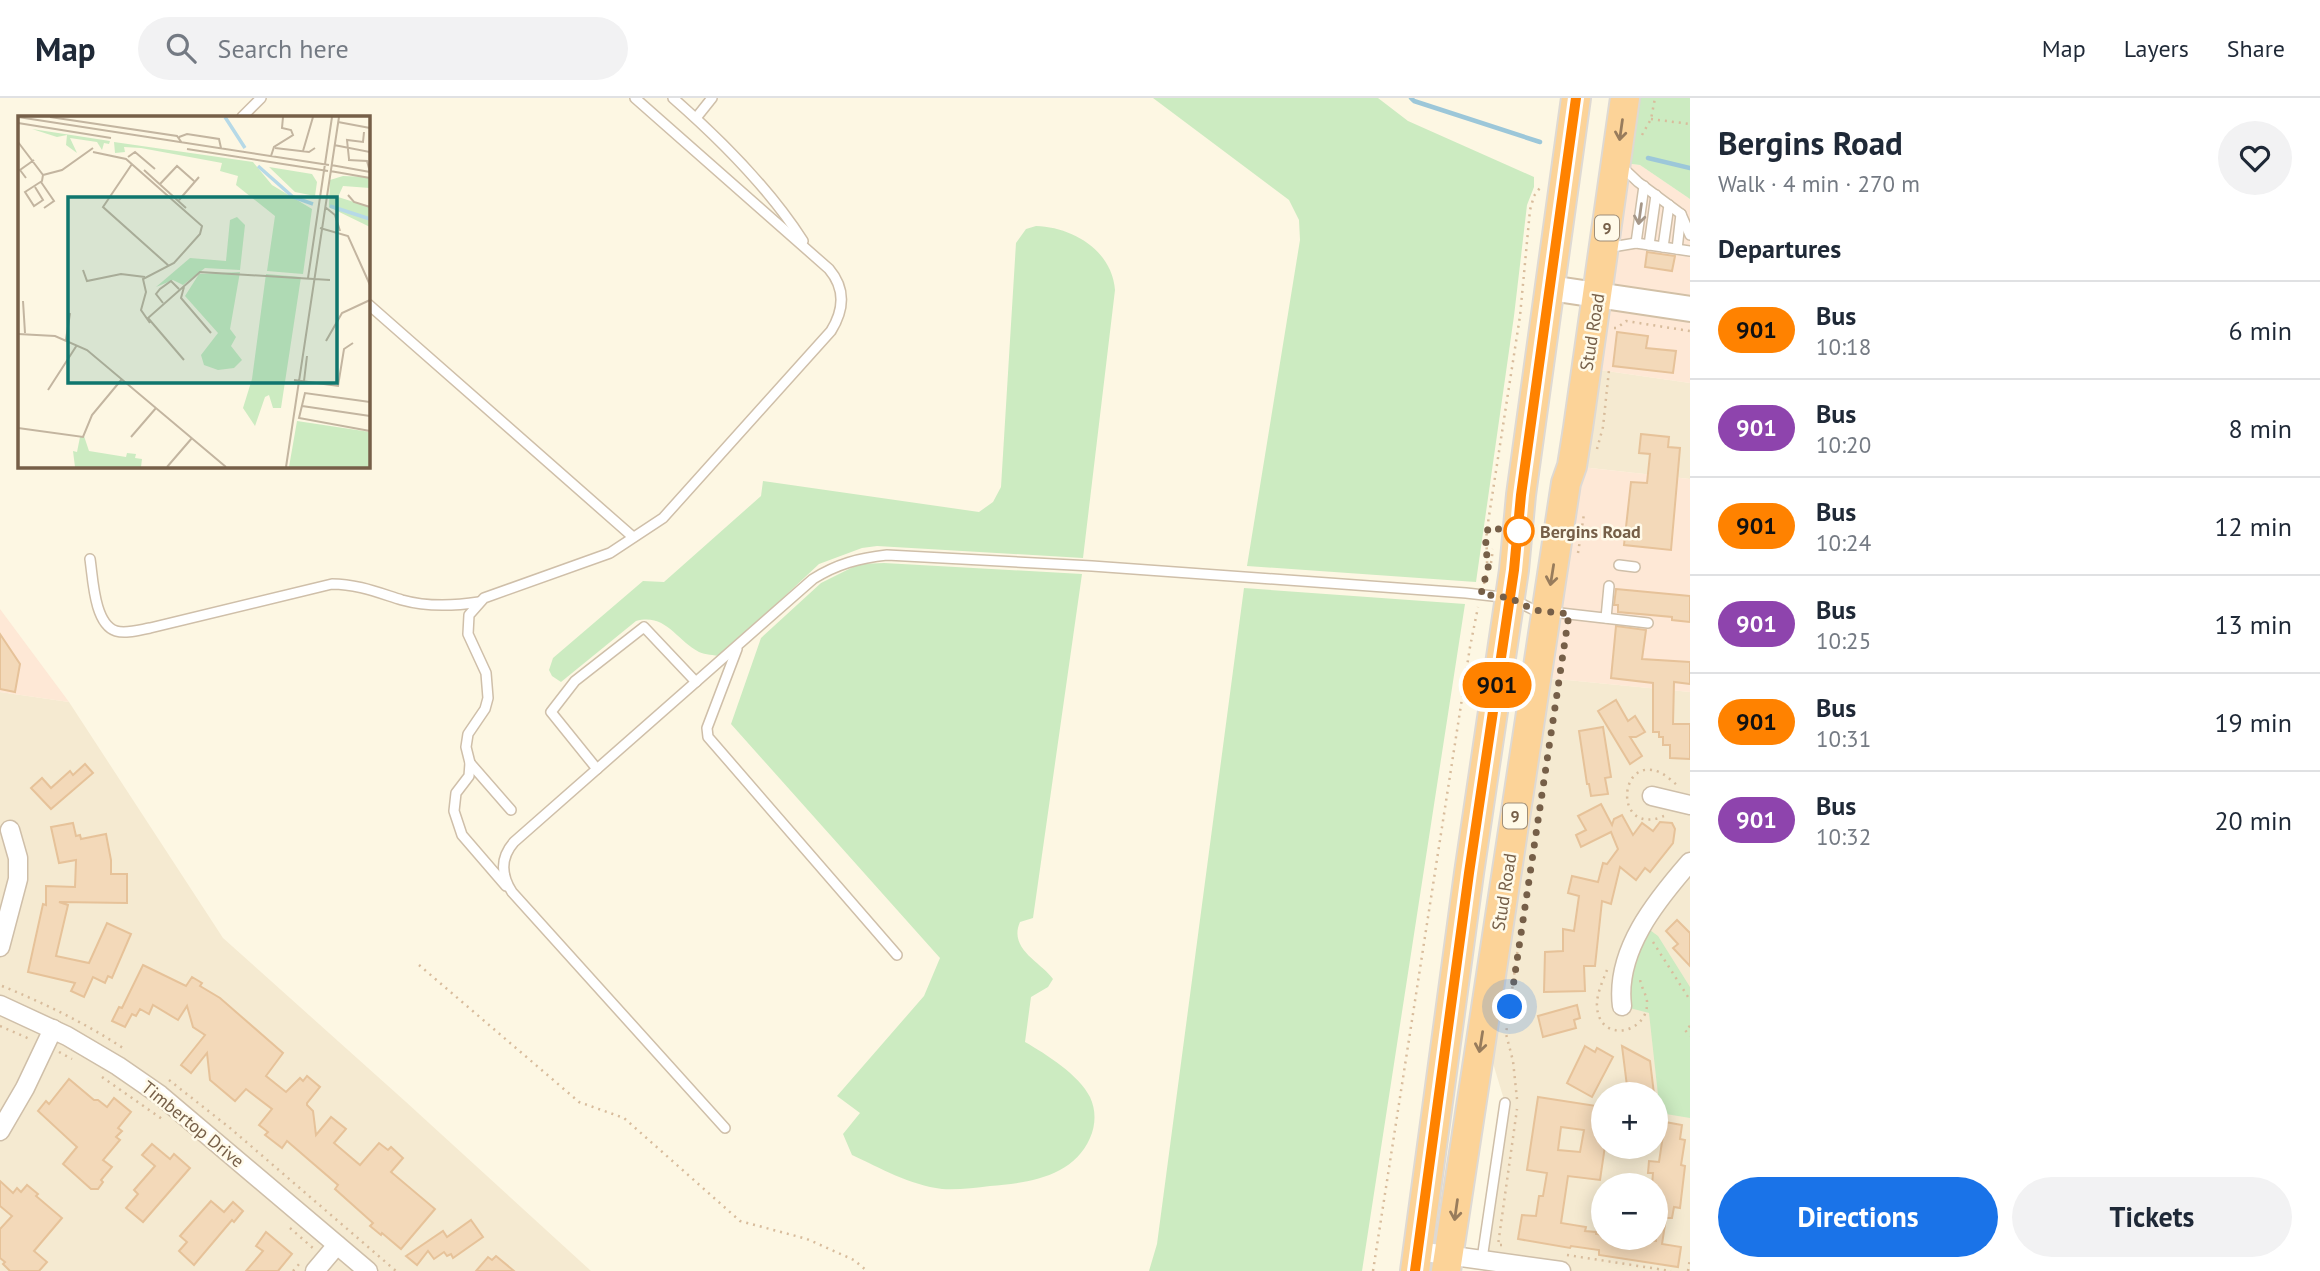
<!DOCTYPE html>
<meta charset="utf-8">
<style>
body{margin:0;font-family:"PT Sans",sans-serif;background:#f2f2f3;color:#1f2937;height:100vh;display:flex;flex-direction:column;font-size:26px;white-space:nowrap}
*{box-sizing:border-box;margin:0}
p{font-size:23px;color:#747a83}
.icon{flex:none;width:38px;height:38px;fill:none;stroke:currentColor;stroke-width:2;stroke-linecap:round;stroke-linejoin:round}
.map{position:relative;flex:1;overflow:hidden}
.side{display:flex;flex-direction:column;background:#fff;width:630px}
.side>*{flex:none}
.badge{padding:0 14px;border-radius:23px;font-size:24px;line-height:46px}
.tools{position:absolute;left:1591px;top:984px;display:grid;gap:14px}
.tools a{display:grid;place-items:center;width:77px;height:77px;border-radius:50%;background:#fff;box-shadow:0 4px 18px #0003;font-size:35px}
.you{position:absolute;width:35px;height:35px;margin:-18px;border:5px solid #fff;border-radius:50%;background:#1a73e8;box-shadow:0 0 0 10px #1a73e833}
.map>.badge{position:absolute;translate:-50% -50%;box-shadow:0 0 0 4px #fff}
h2{padding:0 28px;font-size:26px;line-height:63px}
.round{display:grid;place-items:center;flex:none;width:74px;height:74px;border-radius:37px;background:#f2f2f3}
.headline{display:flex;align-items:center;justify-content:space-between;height:119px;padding:0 28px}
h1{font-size:33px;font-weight:600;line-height:52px}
.primary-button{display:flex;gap:14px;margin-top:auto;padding:14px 28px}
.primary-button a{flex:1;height:80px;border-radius:42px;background:#1a73e8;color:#fff;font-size:28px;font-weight:600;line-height:80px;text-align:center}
.primary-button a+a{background:#f2f2f3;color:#1f2937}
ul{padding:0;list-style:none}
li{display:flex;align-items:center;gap:21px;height:98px;padding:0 28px;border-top:2px solid #e0e1e3}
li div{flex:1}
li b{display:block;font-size:26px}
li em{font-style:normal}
li .badge{min-width:77px;font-weight:700;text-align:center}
header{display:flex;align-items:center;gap:42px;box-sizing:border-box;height:98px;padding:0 35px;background:#fff;border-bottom:2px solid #e0e1e3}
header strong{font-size:33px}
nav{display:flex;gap:38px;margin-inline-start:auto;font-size:24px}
.search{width:490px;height:63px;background:#f2f2f3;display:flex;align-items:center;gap:18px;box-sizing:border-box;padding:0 24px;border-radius:38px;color:#747a83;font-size:26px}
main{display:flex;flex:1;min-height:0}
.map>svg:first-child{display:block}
.residential{fill:#f5ead1;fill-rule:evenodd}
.commercial{fill:#fee8d6}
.green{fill:#ccebc1}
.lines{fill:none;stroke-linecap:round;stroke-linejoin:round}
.stream{stroke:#9cc7d9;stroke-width:4.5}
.building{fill:#f3d9b9;stroke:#e6c299;stroke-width:2;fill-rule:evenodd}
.service-casing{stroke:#cfbfa9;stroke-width:12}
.minor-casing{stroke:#cfbfa9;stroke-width:21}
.secondary-casing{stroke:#d2c0a6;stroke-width:28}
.trunk-casing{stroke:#ded9d3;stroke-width:32}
.path{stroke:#d8bc9c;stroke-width:2.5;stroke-dasharray:2 5;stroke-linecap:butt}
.service{stroke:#fff;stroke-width:9}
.minor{stroke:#fff;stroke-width:18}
.secondary{stroke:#fff;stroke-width:24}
.trunk{stroke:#fcd398;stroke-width:28}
.oneway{stroke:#987c5c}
.oneway2{stroke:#a69788}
.line-casing{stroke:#fff;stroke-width:16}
.line{stroke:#ff8200;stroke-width:10}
.walk{stroke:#765f48;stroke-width:7;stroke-dasharray:0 12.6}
.stop-dot{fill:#fff;stroke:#ff8200;stroke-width:3.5}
.labels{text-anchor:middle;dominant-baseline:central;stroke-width:5;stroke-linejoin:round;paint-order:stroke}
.shield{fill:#fffae9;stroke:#9f8e78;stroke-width:2}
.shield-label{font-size:16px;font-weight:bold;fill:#765f48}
.street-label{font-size:18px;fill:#765f48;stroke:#fffae9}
.stop-label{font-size:18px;font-weight:bold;fill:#765f48;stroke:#fffae9;text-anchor:start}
.inset-river{fill:none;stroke:#b6d9e7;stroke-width:3.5}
.inset-road{fill:none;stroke:#c3b5a0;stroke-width:2}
.view{fill:#0f766e;fill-opacity:0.15;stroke:#0f766e;stroke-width:3.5}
.inset-edge{fill:none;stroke:#765f48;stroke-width:3.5}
</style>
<header>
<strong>Map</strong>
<div class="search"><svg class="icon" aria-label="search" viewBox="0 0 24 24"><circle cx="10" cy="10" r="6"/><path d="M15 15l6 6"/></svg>Search here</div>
<nav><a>Map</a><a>Layers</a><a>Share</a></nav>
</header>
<main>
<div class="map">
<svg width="1690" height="1173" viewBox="0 0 1690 1173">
<rect width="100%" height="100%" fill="#fdf7e3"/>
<g class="residential">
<path d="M1586,270L1690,285V381L1572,368Z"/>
<path d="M1536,579L1690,594V1173H1483L1482,1161L1505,1005L1483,932ZM1603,996H1656V1048H1603ZM1603,1087H1656V1139H1603Z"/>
<path d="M0,594L69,604L223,840L406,1004L591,1173H0Z"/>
</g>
<g class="commercial">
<path d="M1616,64L1640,67L1690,101V285L1586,270Z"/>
<path d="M1572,368L1690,381V594L1536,579Z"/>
<path d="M0,511L69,604L0,594Z"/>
</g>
<g class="green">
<path d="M1153,0H1378L1408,23L1534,79V89L1527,107L1514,218L1476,484L1247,468L1300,142L1299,122L1289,102Z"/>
<path d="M1625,0H1690V101L1640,67L1616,64Z"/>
<path d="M1036,128C1072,129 1112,152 1115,192L1083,460L877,448L862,450L819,466L721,558C713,557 706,557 699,554C676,542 666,515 636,523L561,584L552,578L549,572L553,560L643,483L664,484L761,398L763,383L979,414L993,404L1001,389L1016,145L1026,131Z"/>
<path d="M884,465L1082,476L1033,820L1020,824C1008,851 1041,864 1053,881L1048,889L1031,899L1025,944C1046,956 1079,977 1090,999C1096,1012 1096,1026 1090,1040C1073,1079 1028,1085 990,1088C975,1090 957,1092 942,1091C910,1087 880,1070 852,1057L843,1036L860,1015L837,998L924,898L940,860L731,626L761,540L821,485L859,466Z"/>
<path d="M1244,490L1465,506L1362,1173H1149L1157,1146Z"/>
<path d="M1643,827L1658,838L1690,889V1020L1660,1015L1649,915L1622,908Z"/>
</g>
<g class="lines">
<g class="stream">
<path d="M1411,0L1414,3L1540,44"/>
<path d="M1648,60L1690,70"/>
</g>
</g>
<g class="building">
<path d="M1647,154L1675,158L1672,173L1645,169Z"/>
<path d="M1617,234L1648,238L1646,250L1676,253L1673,275L1613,268Z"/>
<path d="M1641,336L1669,339L1668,349L1680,350L1671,452L1624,447L1631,384L1647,385L1650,356L1639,355Z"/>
<path d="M1616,491L1690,498V524L1672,522V519L1618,514V507H1614Z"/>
<path d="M1616,528L1646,532L1642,561L1690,564V586L1674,584L1673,626H1690V661L1670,660V647H1663V639H1659V634H1653V585L1611,580Z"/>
<path d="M0,536L20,566L15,594L0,591Z"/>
<path d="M1616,602L1628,623L1635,618L1645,634L1636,639H1630L1642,658L1630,666L1598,613Z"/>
<path d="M1603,629L1611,679L1605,680L1608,696L1591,698L1589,686H1587L1579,633Z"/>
<path d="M85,666L93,675L51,711L31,690L42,680L51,690L70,673L73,677Z"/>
<path d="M1601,706L1612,727L1614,721L1622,717L1633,737L1642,725L1653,733L1660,724L1672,725L1675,731L1673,745L1650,774L1645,770L1636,782L1620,769L1611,806L1602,803L1595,868H1584L1585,893L1544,894L1545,854L1563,853V831L1574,833L1579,798L1568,795L1572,778L1598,784L1603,765L1607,766L1618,751L1611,734L1581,749L1576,737L1586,732L1578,718Z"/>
<path d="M73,725L76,738L80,737L81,741L106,736L111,762V776H127V805L59,804L68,807L56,858L89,865L107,825L131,836L112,880L108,878L105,885L93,879L84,899L71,893L75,885L28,874L43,806L46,807V788L75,789L76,762L59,765L51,729Z"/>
<path d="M1677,822L1690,835V868L1673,850L1678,846L1666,833Z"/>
<path d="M143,867L186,888L192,879L202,885L200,888L220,900L283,955L266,978L286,994L300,980L303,983L307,978L320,989L307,1005V1007L313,1013L316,1037L331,1019L346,1031L334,1045L360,1067L379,1045L388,1052L391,1049L403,1060L391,1074L435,1111L401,1151L382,1135L381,1137L370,1128L373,1125L335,1091L338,1087L287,1043L282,1050L265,1037L268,1034L259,1027L272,1011L246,991L235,1003L210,982L207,955L191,975L181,967L205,937L193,929L187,908L178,922L153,907L149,916L140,911L136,918L132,916L125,929L112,923L119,909L122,910Z"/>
<path d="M1577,907L1580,920L1574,922L1576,930L1543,939L1538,918Z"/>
<path d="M1585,948L1595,954L1597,950L1613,959L1592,999L1567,985Z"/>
<path d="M1622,948L1650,963L1654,996H1628Z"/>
<path d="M69,981L94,1002H98L107,1009L114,1000L131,1014L118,1030L122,1033L116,1039L120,1042L103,1062L112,1069L101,1082L103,1084L98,1091H91L63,1066L77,1049L38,1013L46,1003L49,1006Z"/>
<path d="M1538,999L1603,1009V1048H1605L1600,1082L1568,1078L1561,1125L1586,1129L1585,1133L1596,1134V1136L1603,1137V1139L1656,1143V1087H1652L1653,1075H1648L1649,1063L1659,1064L1665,1024L1682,1027L1680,1041L1685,1042L1681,1067L1685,1068L1680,1110L1674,1109L1672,1120H1666L1662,1146L1681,1149L1678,1169L1599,1157V1152L1571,1148L1570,1150L1518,1141L1522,1117L1536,1118L1539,1098H1543L1547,1075L1527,1072ZM1561,1029L1584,1032L1580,1054L1558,1052Z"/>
<path d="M152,1046L170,1061L174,1056L190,1070L143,1124L126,1110L138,1096L134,1092L155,1068L142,1057Z"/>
<path d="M0,1083L13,1095L17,1090L21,1094L27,1087L38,1096L36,1098L62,1120L34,1153L47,1164L39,1173H10L3,1166L5,1164L0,1160V1131L12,1118L0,1108Z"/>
<path d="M211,1103L224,1114L233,1104L243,1113L234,1124L232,1122L194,1167L179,1153L187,1144L180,1138Z"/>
<path d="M471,1122L483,1139L453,1160L451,1156L447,1158L444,1154L434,1161L428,1153L417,1167L406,1158L443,1133L447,1139Z"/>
<path d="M266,1134L292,1156L278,1173H246L263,1153L256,1148Z"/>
<path d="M496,1158L514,1173H476L488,1159L492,1162Z"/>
</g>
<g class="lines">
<defs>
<g id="service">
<path d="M673,0C721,42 769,90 803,143"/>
<path d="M242,19L261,0"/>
<path d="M696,20L712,0"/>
<path d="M1620,67L1638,84L1681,116L1690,137"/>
<path d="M1636,145L1644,88"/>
<path d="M1649,147L1656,97"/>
<path d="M1663,149L1669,107"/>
<path d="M1606,150L1636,145L1690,153"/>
<path d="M1677,151L1681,116"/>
<path d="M368,206L633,439"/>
<path d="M90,461C93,480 94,526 116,533C126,536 139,532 150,530L332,486C357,486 379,495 402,502C427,509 454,508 479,504"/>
<path d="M1619,467L1635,469"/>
<path d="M1606,520L1609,488"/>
<path d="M737,551L707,630L708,639L897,857"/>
<path d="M470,665L511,712"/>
<path d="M597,671L551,614L575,583L644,529L696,584"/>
<path d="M506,788L462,737L454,713L456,695L469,678L470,665L466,649L468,636L485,611L488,600L486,575L468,536L469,517L484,500L610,455L663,420L831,233C844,212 846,191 829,171L635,0"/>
<path d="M725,1030L512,794C501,777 500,760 514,744L813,481C837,466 859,460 887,457L1092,468L1466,495L1510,500L1534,512L1648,525"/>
<path d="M1482,1161L1505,1005"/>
</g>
<g id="minor">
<path d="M1652,698L1690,707"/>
<path d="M0,849L18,781V760L10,732"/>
<path d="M0,907L67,938L118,968L160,997L368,1173"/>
<path d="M1622,908C1615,853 1656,803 1690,764"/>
<path d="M0,1033L25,990L53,931"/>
<path d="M1418,1153L1561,1173"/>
<path d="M315,1173L337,1147"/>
</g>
<path id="secondary" d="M1550,190L1690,211"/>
<g id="trunk">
<path d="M1415,1173L1469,775L1514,472L1521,397L1576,0"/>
<path d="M1446,1173L1566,385L1572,368L1578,330L1625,0"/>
</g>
</defs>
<use href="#service" class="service-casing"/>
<use href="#minor" class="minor-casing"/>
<use href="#secondary" class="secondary-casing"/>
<use href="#trunk" class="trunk-casing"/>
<g class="path">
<path d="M1651,21L1690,26"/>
<path d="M1642,37L1651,21L1655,0"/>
<path d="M1614,230H1617L1626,223L1690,233"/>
<path d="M1597,351L1603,329L1609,272"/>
<path d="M1578,455L1584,416"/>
<path d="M1491,465L1493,451"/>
<path d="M1484,486C1490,465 1485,451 1487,431L1520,218L1530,112L1534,98L1542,87"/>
<path d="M1664,718C1661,719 1657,721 1654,721C1614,728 1621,658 1659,674C1666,677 1672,683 1677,687"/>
<path d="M1653,844L1690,902"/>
<path d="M419,867L579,1004L624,1020L740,1123L807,1141L854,1162L867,1173"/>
<path d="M1607,872C1602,885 1594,901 1598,915C1605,944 1646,934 1647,907C1648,898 1641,890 1640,881"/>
<path d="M2,888C46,906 87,926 126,952"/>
<path d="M0,928L32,942"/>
<path d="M1690,928L1685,932L1690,938"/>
<path d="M59,954L72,961"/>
<path d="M102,979L162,1021"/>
<path d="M169,982L230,1030L396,1173"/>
<path d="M1517,1001L1513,963L1506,936L1518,849"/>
<path d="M290,1130L314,1151"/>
<path d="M1502,1147H1498L1517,1011"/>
<path d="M1567,1157L1671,1173"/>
<path d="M293,1173L300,1165"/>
<path d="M1373,1173L1470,549L1478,509"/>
<path d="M1688,1173L1690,1160"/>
</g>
<use href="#service" class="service"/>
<use href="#minor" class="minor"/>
<use href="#secondary" class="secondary"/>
<use href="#trunk" class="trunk"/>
</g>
<defs><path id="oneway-shaft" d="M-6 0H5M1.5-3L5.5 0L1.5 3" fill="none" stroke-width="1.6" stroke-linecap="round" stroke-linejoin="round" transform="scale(1.75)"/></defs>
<g class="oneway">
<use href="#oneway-shaft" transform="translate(1621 32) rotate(98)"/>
<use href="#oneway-shaft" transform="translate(1552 477) rotate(99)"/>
<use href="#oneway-shaft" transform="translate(1481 944) rotate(99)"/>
<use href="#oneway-shaft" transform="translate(1456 1112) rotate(98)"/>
</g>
<use class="oneway2" href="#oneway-shaft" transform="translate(1640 116) rotate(98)"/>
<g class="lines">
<defs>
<path id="line" d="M1415,1173L1469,775L1514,472L1521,397L1576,0"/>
</defs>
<use href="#line" class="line-casing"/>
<use href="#line" class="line"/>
<path class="walk" d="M1510,909L1569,516L1534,512L1510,500L1481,496L1489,466L1485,450L1488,430L1519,433"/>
</g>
<circle class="stop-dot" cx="1519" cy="433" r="14"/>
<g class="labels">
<g class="shield">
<rect x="1595" y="117.5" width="24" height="25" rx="5"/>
<rect x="1503" y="705.5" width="24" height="25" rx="5"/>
</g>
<g class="shield-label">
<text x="1607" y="130">9</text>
<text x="1515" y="718">9</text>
</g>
<g class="street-label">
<text transform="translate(1592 234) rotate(-81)">Stud Road</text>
<text transform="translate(1504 794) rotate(-81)">Stud Road</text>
<text transform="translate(193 1026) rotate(39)">Timbertop Drive</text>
</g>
<g class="stop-label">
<text x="1540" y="433">Bergins Road</text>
</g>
</g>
<g transform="translate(18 18)">
<rect width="352" height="352" fill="#fdf7e3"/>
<path d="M14,13L92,25L91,28L86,27L84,34L79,26L52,22L59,37L48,29L49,19L39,21ZM96,26L235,46L254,69L294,93L285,158L249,155L257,100L218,69L220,60L202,55L204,47L123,32L106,31L107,36L97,37ZM251,51L294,58L299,66L297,80L277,76ZM325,60L352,61V72L325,70L320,81L352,91V111L311,91L312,64ZM219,101L227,109L222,154L187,152L165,169L155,164L138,171L172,142L208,145L212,104ZM222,156L212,213L218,221L213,230L224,244L216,252L200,254L186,249L183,239L200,217L167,180L181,158ZM248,158L283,161L263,292H255L251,279L247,281L237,310L225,292L234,263ZM279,305L352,316V351H271ZM66,320L71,335L108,341L109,337L118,338L117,342L124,343L123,351H57L55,335L59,336L62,321Z" fill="#ccebc1"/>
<path class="inset-river" d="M207,1L227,32M240,50L275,81L295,88M312,90L352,103"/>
<path class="inset-road" d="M0,1L311,49M32,1L159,20L164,27M320,6L352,12M0,7L93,22M161,21L169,18L201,23L203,32M0,26L25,59L24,65L7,76L16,90L25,84L17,71M316,29L352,36V46M257,32L291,36L297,32M169,33L310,55M285,35L295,1M75,36L108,43L184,110L182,118L156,147L125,163L128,176L123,194L132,207M253,40L256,31L275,19L273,14L264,12L265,1M110,41L117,36L137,53M331,43L329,24L345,26L346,16M330,44L349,45L352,56M114,48L85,91L151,150M313,49L352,56M126,54L168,92M312,55L352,62M25,59L44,54L75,32M8,62L2,54L16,44M23,66L36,85L26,92M142,68L159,50L176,65M330,79L336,86L352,91M161,84L181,61M307,91L317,99L322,115M302,112L330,120L352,169M65,154L69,165L103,158L127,161M290,162L314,1M166,171L163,182L193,217M5,185L7,217M145,187L138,178L142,173L153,165L161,173M0,218L37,220L69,234L208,351M48,224L52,197M308,225L324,197L352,184M166,244L130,202L182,156L312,164M276,264L320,270L326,233L335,227M286,265L289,240M30,274L59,229M352,286L287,277L281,302L352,315M284,290L352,300M0,312L65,321L74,299L104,263M113,321L138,292M149,351L174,322M268,351L321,1"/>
<path class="view" d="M50,81H319V267H50Z"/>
<rect width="352" height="352" class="inset-edge"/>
</g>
</svg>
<div class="tools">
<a>+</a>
<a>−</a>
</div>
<div class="you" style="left:1510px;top:909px"></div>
<b class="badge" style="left:1497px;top:587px;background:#ff8200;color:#111">901</b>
</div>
<section class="side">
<div class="headline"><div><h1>Bergins Road</h1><p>Walk · 4 min · 270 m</p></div><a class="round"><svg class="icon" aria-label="heart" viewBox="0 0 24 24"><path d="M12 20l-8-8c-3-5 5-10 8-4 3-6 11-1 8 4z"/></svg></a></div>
<h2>Departures</h2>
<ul>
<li><span class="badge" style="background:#ff8200;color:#111">901</span><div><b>Bus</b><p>10:18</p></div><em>6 min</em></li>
<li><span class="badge" style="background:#8e44ad;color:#fff">901</span><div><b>Bus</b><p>10:20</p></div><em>8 min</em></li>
<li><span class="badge" style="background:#ff8200;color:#111">901</span><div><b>Bus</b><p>10:24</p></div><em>12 min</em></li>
<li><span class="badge" style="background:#8e44ad;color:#fff">901</span><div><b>Bus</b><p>10:25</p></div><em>13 min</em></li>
<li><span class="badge" style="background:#ff8200;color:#111">901</span><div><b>Bus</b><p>10:31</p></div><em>19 min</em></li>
<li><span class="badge" style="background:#8e44ad;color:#fff">901</span><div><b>Bus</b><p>10:32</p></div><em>20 min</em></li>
</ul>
<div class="primary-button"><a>Directions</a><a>Tickets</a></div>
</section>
</main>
